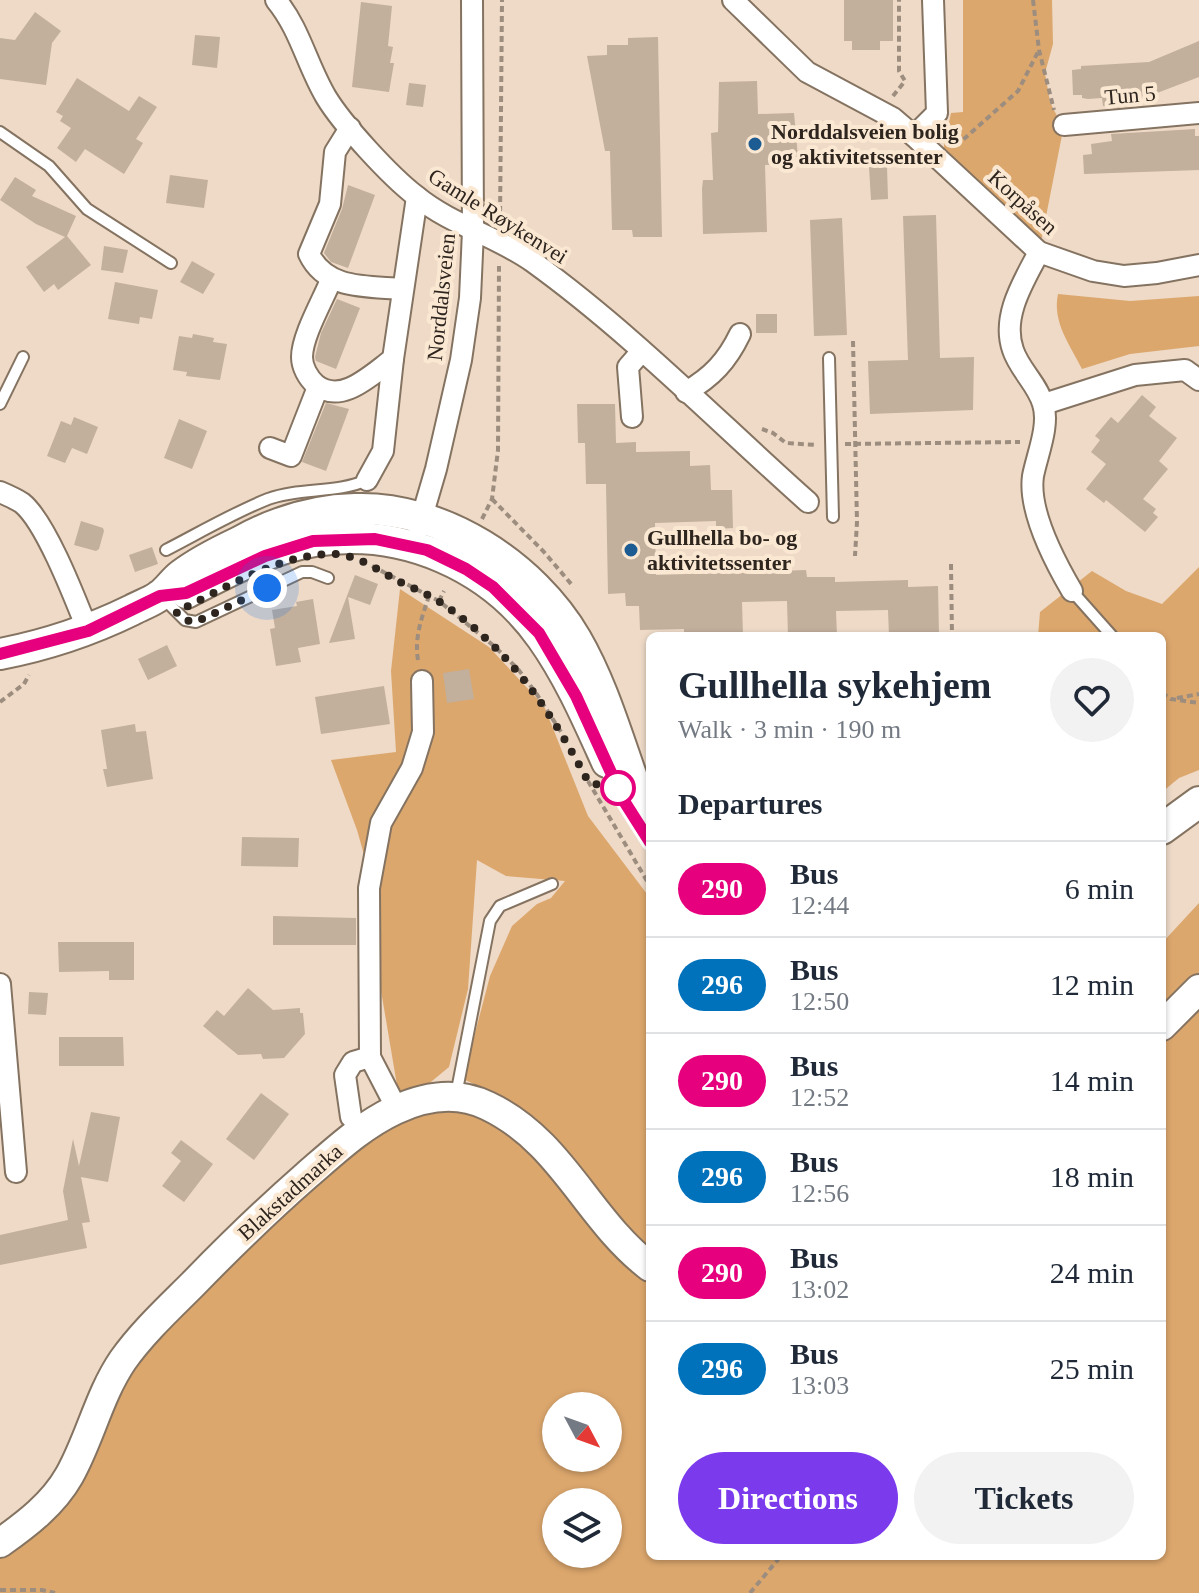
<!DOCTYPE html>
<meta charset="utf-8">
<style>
body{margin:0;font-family:"Times New Roman",serif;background:#f2f2f3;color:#1f2937;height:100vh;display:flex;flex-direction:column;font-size:30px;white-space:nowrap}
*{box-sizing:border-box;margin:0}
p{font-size:26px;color:#747a83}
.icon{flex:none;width:44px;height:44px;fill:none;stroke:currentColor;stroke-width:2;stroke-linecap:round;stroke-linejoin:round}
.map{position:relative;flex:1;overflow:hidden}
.side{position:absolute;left:646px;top:632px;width:520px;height:928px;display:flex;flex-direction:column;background:#fff;border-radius:12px;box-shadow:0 2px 6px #0004}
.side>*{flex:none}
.badge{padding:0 16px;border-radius:26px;font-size:28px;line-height:52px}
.needle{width:52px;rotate:131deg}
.buttons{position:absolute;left:542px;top:1392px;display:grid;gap:16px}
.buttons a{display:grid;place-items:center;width:80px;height:80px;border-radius:50%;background:#fff;box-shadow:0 2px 6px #0004;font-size:40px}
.you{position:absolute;width:40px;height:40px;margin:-20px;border:6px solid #fff;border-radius:50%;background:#1a73e8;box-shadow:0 0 0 12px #1a73e833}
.map>.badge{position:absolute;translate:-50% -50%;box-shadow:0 0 0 4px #fff}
h2{padding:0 32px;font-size:30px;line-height:72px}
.round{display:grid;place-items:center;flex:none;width:84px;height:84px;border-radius:42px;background:#f2f2f3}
.overview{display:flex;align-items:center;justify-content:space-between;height:136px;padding:0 32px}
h1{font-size:38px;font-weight:700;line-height:60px}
.primary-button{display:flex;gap:16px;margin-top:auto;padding:16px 32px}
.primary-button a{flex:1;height:92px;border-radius:48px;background:#7c3aed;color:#fff;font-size:32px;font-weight:700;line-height:92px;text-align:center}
.primary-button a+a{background:#f2f2f3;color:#1f2937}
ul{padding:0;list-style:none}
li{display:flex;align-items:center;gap:24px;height:96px;padding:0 32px;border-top:2px solid #e0e1e3}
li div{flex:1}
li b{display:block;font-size:30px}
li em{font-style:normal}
li .badge{min-width:88px;font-weight:700;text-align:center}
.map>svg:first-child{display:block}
.green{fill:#dca76d;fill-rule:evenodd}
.building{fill:#c2af9c}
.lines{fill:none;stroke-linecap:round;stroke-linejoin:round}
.lane-casing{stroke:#857361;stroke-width:14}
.street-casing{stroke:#857361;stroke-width:24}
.secondary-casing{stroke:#857361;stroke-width:32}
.primary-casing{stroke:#857361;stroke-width:34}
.path{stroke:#9c8d7f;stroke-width:4;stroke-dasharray:6 4;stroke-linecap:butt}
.lane{stroke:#fff;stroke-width:10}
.street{stroke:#fff;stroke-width:20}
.secondary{stroke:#fff;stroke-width:28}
.primary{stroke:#fff;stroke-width:30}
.line-casing{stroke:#fff;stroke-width:18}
.line{stroke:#e6007e;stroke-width:12}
.walk{stroke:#2d251e;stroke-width:8;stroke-dasharray:0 14.4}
.poi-dot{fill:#1c5c92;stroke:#fbe8d3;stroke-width:3}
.stop-dot{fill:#fff;stroke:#e6007e;stroke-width:4}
.labels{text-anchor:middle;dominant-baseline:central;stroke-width:8;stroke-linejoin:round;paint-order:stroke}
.street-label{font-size:22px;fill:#2d251e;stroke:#fbe8d3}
.poi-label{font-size:22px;font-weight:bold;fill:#2d251e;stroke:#fbe8d3;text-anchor:start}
</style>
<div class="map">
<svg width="1199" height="1593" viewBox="0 0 1199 1593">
<rect width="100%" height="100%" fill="#eedac7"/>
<g class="green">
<path d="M963,0H1052L1053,44L1045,73L1050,102L1059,120L1064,125L1039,252L941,160L951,113L963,112Z"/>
<path d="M1058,294L1130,301L1199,296V346L1130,354L1082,369C1070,345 1052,322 1058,294Z"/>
<path d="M1199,567V770L1179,778L1162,792V636H1038L1040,612L1092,571L1126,591L1162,604Z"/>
<path d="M400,589L489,647L544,706L588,816L650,898V1250L584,1176L514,1103L463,1079L490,976L512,926L537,904L551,898L565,881L506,876L477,860L468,989L449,1067L426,1086L398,1091L377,967L378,904L357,830L331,760L396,752L391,671Z"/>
<path d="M1199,903V983L1162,1013V943Z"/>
<path d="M1199,1001V1593H0V1540L24,1519L160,1320L347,1136L473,1098L650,1267V1556H1162V1036ZM556,1406H608V1458H556ZM556,1502H608V1554H556Z"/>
</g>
<g class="building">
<path d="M844,0H893V41H880V50H852V41H844Z"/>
<path d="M361,2L392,6L388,46L393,47L390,63H394L389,92L352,87Z"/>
<path d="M35,12L61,31L52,43L46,85L0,79V38L15,40Z"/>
<path d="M195,35L220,37L217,68L192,65Z"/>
<path d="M658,37L662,237H633L632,230H612L610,151H605L587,56L607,55V45H628V38Z"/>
<path d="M1199,41V77L1136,101V106L1110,108V106H1103L1102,98L1088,99L1082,98V95H1073L1072,70L1081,69V66L1149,62Z"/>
<path d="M77,78L129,111L139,96L157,107L136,139L143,143L124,174L85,149L76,162L57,148L71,128L60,121L63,116L56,112Z"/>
<path d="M757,81L758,114L794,113L798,157H795V164L765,165L767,232L703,234L702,189L703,180H713L711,133L718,132L719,82Z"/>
<path d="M409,83L426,85L423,107L406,105Z"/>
<path d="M1195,129V136H1199V170L1084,174L1083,155L1092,154L1091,144L1112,141L1111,134Z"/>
<path d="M887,166L888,199L871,200L869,167Z"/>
<path d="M170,175L208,180L204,208L166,203Z"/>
<path d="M15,177L36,190L32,196L76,216L67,236L91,265L58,290L54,284L44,292L26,267L65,237L36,224L0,200Z"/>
<path d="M348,185L375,195L348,268L331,262L324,253L342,209Z"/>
<path d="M936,215L940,358L974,357L973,410L870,414L868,361L908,360L903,216Z"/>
<path d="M842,218L847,335L814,336L810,220Z"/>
<path d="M104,246L128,250L123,273L101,270Z"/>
<path d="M192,261L215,274L203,294L180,282Z"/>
<path d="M115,282L158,290L152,319L140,317L139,324L108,319Z"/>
<path d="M337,299L360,308L336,369L316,361L315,357L321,333Z"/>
<rect x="756" y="314" width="21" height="19"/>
<path d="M193,334L214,338L213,342L227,344L220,380L186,376L187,372L173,370L179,336L192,338Z"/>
<path d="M1142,395L1156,407L1149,416L1177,438L1159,461L1168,469L1143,499L1156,509L1153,513L1158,517L1145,532L1106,500L1104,503L1086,489L1106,464L1091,452L1100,440L1095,436L1111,417L1118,423Z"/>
<path d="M326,403L349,409L326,471L302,462Z"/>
<path d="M577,404H615L616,443L636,442V452L690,451V466L710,465L711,490H732L733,528L716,529V521L655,523L656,575L806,570L807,577H835V582L908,580V587L938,586L939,636H889L888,610L836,611L837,636H788L787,601L742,602L743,636H684V629L640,630L639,606H626L625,593L608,594L606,484H586L585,443H578Z"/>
<path d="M74,417L98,427L87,454L72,448L65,463L47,456L61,421L71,425Z"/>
<path d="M179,419L207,431L192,469L164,458Z"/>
<path d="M81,521L103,528L104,531L99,549L96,551L74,545Z"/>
<path d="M152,547L158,564L135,572L129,555Z"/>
<path d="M355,575L378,584L370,605L348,597L355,639L329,643Z"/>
<path d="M313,599L320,644L298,648L301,662L276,666L270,629L275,628L272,610L297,606L296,602Z"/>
<path d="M167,645L177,666L148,680L138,659Z"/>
<path d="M469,669L474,699L447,703L443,673Z"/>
<path d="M384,686L390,724L321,734L315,697Z"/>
<path d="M135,724L136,732L146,731L153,779L107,787L103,769H107L101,730Z"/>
<path d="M242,837L299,838L298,867L241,866Z"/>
<path d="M273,916L356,918V945H273Z"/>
<path d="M58,942H134V980H109V971L59,972Z"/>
<path d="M248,988L273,1010L300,1008V1013H303L305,1034L284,1058L263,1059L261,1054L238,1055L203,1026L217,1010L224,1016Z"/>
<path d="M29,992L48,993L46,1015L28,1014Z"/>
<path d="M59,1037H123L124,1066H59Z"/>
<path d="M261,1093L289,1114L254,1160L226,1139Z"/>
<path d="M91,1112L120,1117L108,1182L81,1177L90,1222L82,1223L87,1248L0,1265V1235L68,1220L63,1191L73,1139L79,1166Z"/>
<path d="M181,1140L213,1164L184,1202L162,1186L181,1161L171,1153Z"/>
</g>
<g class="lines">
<defs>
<g id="lane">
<path d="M0,132L49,166L87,209L171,263"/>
<path d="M829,358L833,517"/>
<path d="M0,404L23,357"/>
<path d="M166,550C199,533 233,513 268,499C301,487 336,494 367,480"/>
<path d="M1072,591L1112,636"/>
<path d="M162,597L185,620L196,622L302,572H312L328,578"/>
<path d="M456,1095L490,921L500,906L552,884"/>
</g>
<g id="street">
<path d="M276,0C300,29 307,65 326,97C343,125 390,176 416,196C451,225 497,236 533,262C630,332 718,422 808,502"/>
<path d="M733,0L807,72L893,118L914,136L1039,252L1093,271L1124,276L1157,273L1199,265"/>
<path d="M1064,125L1199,113"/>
<path d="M350,128L335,152L330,204L309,254C326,290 367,286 402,289"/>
<path d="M914,136L937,113L933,0"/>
<path d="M1039,252C1024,281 1001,316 1013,350C1019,369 1038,385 1043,404C1050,425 1037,455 1033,476C1028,511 1055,562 1072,591"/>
<path d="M331,280C323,300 302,336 302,357C302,367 308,378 316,385C342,405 372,374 393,359"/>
<path d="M686,392C712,377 727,361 740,334"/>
<path d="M1044,404L1135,375L1185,370L1199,380"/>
<path d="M632,417L628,367L641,352"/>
<path d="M270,448L291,456L318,387"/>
<path d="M367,480L383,451L393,359L417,197"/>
<path d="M0,492C7,495 16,499 22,503C46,522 76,601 88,631"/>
<path d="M419,527L436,469L461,360L470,298L473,231L472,0"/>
<path d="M0,984L16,1172"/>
<path d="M397,1109L370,1057L369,888L381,823L412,768L423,732L422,681"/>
<path d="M351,1117L345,1075L353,1062L370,1057"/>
</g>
<g id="secondary">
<path d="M1162,1026L1199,989"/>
<path d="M0,1543C27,1524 53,1504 69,1476C90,1439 99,1395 123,1360C143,1332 169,1308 193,1284C230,1246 267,1210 307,1175C335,1151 361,1126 395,1110C425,1096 458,1091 488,1106C563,1142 587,1219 650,1267"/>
</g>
<g id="primary">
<path d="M186,593C226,573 270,548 315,541C403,527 491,566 542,638C569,676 588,720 607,762"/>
<path d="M0,654C47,645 89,631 132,610C141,605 151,602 159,596C167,591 173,581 181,575C198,562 220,551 239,542C275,522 313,510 355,509C442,506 533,565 576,639C609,696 624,764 650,825"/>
<path d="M1162,829L1199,802"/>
</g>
</defs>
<use href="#lane" class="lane-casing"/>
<use href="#street" class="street-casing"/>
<use href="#secondary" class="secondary-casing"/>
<use href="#primary" class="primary-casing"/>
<g class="path">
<path d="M1033,0L1039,50L1054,110"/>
<path d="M893,96L905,81L899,71V0"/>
<path d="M956,146L1018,91L1039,50"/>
<path d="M500,222L502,0"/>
<path d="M853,341L857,522L855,556"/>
<path d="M762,429L773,433L786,443L817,445"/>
<path d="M845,444L1020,442"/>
<path d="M492,499L544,552L572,585"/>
<path d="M482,519L492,499L498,450L499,266"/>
<path d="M951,564L952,636"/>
<path d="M372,566L439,601L494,646L518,669L536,693L563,735"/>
<path d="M439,601L444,591"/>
<path d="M418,660C414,638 422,617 429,596"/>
<path d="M1162,693L1171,699L1199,703"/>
<path d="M1177,698L1199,694"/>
<path d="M0,702L24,684L29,675"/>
<path d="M588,781L650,886"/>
<path d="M0,1590H42L55,1593"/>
<path d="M750,1593L781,1556"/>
</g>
<use href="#lane" class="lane"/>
<use href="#street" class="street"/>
<use href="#secondary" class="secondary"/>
<use href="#primary" class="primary"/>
</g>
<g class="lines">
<defs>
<path id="line" d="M0,654L88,631L160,596L186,593L265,556L313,541L375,539L427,550L466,569L493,587L539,633L576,696L624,801L650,842"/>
</defs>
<use href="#line" class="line-casing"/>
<use href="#line" class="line"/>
<path class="walk" d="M267,588L196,622L185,620L176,612C224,589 275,556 329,554C354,553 375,568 396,580C410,587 426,593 440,602C510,649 550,710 589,783L618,788"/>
</g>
<g class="poi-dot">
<circle cx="755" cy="144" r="8"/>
<circle cx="631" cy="550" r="8"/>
</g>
<circle class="stop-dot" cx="618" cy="788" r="16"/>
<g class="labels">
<g class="street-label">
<text transform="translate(1130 95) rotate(-5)">Tun 5</text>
<text transform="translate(1023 202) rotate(42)">Korpåsen</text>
<text transform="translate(498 216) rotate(32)">Gamle Røykenvei</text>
<text transform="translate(441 297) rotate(-84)">Norddalsveien</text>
<text transform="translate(290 1192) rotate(-42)">Blakstadmarka</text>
</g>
<g class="poi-label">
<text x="771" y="131">Norddalsveien bolig<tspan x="771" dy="25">og aktivitetssenter</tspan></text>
<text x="647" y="537">Gullhella bo- og<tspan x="647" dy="25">aktivitetssenter</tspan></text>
</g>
</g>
</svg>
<div class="buttons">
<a><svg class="needle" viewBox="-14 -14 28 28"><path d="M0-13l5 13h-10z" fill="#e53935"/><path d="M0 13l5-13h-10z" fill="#747a83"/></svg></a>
<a><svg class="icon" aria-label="layers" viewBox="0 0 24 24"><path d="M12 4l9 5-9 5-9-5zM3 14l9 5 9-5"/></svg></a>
</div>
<div class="you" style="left:267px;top:588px"></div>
<section class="side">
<div class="overview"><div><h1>Gullhella sykehjem</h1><p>Walk · 3 min · 190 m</p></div><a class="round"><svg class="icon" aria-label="heart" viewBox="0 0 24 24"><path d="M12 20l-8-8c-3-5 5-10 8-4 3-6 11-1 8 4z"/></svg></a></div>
<h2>Departures</h2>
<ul>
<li><span class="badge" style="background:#e6007e;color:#fff">290</span><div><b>Bus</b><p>12:44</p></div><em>6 min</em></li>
<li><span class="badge" style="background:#0072bc;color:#fff">296</span><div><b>Bus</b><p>12:50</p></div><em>12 min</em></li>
<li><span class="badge" style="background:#e6007e;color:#fff">290</span><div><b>Bus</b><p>12:52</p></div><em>14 min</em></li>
<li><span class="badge" style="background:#0072bc;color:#fff">296</span><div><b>Bus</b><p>12:56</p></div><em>18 min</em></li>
<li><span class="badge" style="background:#e6007e;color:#fff">290</span><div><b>Bus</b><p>13:02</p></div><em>24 min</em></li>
<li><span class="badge" style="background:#0072bc;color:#fff">296</span><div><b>Bus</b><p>13:03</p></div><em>25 min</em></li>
</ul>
<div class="primary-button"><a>Directions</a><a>Tickets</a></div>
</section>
</div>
